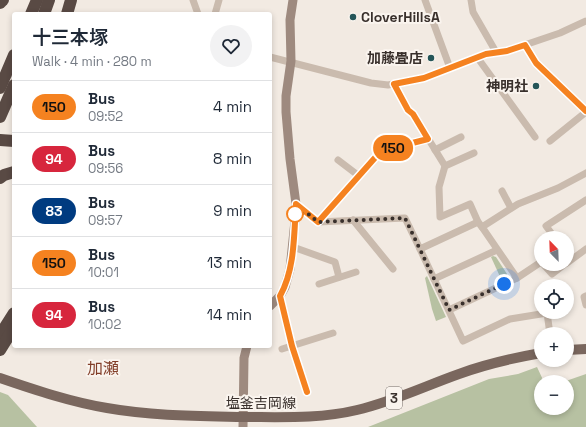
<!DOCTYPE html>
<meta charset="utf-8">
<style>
body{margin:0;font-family:"Space Grotesk","Noto Sans JP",sans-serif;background:#f2f2f3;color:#1f2937;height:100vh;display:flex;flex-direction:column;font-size:15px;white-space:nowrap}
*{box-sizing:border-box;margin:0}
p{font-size:13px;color:#747a83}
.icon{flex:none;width:22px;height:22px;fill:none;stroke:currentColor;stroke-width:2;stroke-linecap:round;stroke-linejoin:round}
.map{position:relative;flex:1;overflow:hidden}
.panel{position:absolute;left:12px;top:12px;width:260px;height:336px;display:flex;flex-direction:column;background:#fff;border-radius:4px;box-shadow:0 2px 6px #0003}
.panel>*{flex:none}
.badge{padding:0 8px;border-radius:13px;font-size:14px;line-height:26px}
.needle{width:26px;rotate:337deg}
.tools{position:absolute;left:534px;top:231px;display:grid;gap:8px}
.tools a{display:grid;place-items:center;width:40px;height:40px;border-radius:50%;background:#fff;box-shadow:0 2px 6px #0003;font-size:20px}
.you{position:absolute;width:20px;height:20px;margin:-10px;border:3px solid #fff;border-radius:50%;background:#1a73e8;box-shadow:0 0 0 6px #1a73e833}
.map>.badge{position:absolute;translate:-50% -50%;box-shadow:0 0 0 2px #fff}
.round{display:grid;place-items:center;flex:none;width:42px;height:42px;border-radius:21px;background:#f2f2f3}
.overview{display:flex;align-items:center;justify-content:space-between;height:68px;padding:0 20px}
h1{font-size:19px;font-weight:600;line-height:30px}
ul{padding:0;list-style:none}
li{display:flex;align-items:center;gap:12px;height:52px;padding:0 20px;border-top:1px solid #e0e1e3}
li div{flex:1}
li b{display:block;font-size:15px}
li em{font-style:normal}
li .badge{min-width:44px;font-weight:700;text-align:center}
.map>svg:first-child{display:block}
.green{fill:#b7c1a2}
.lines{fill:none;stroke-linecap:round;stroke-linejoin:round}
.highway-tunnel{stroke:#cdc5be;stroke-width:12;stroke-dasharray:12 6;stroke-linecap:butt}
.street{stroke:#cabbae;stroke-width:7}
.secondary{stroke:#9e8a7f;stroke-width:9}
.primary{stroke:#7a675e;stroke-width:10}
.highway{stroke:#594a44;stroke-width:12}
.line-casing{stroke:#fff;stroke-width:9}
.line{stroke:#f58220;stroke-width:6}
.walk{stroke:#39302c;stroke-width:4;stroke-dasharray:0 7.2}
.poi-dot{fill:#245558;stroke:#faf4ee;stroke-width:1.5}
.stop-dot{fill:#fff;stroke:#f58220;stroke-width:2}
.labels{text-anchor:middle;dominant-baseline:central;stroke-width:4;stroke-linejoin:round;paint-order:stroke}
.shield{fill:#faf4ee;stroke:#736b66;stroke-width:1}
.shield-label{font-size:13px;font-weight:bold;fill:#39302c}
.poi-label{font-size:14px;font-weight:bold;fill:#39302c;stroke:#faf4ee;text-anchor:end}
.street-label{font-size:14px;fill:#39302c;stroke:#faf4ee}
.quarter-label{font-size:16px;fill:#833f2a;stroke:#faf4ee}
</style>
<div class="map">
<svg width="586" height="427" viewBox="0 0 586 427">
<rect width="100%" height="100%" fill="#f2eae2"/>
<g class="green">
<path d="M493,256L496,257L507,274V277L502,281L491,257Z"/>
<path d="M427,276L446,317L436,321L432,309L425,278Z"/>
<path d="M537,367L544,382H541V408H567V382H563L586,374V427H368L489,379L518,374Z"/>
<path d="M0,392L8,395L37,427H0Z"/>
</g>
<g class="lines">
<path class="highway-tunnel" d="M1,72L9,75L14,79"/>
<g class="street">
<path d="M193,0L198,14"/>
<path d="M425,0L450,68"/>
<path d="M471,0L473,12L496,52"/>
<path d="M215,14L219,0"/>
<path d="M525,45L536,63L586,111"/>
<path d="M270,57L371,83L388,85L424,78L486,54L507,51L560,33L586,21"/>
<path d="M477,57L535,137"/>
<path d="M394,84L408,109L413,114L445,166"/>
<path d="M550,141L586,112"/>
<path d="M435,150L461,137"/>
<path d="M474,153L445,166L439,187L440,217L470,204L478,222"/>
<path d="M338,160L359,176"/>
<path d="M502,191L511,208"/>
<path d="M296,204L318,222L381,151L428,139"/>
<path d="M353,220L393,269"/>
<path d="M318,222L405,218L420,249L478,222L482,227"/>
<path d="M555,238L546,226L586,200"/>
<path d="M293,247L335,262L339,277"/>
<path d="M420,249L463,341L510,319L547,313L550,334"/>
<path d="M541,262L517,278L482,227L518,204L558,188L586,173"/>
<path d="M567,263L586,249"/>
<path d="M543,264L552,274L565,264"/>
<path d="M434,279L497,250"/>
<path d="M319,284L356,272"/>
<path d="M280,296L292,346L307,391"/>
<path d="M586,296L584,297L586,305"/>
<path d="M449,310L517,278"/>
<path d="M282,349L333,333"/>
</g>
<g class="secondary">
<path d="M270,306L280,296L285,287L290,269L295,221L296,204L290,159L286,112V96L291,61L290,20L293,0"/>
<path d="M243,427L244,358L247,346"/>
</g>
<g class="primary">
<path d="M567,350L586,349"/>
<path d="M0,378C35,390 71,402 107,408C152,416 198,416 243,417C281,417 320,419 357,410C392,402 425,386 459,374C486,364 513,358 541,353"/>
</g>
<g class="highway">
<path d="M0,3L3,0"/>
<path d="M31,14L37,0"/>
<path d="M44,14L49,0"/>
<path d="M67,14L71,0"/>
<path d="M0,88L14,55"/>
<path d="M0,117L14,85"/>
<path d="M0,140L14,141"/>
<path d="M0,178L4,175L14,172"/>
<path d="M0,335L14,313"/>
<path d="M0,350L13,329"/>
</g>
</g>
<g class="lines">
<defs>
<path id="line" d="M307,392L292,346L280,296C295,269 294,234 296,204L318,222L381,151L428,139L413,114L408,110L394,84L424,78L486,54L507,51L525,45L536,63L586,111"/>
</defs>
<use href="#line" class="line-casing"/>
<use href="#line" class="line"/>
<path class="walk" d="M295,214L307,213L318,222L405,218L449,310L504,284"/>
</g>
<g class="poi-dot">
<circle cx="353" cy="17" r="4"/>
<circle cx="431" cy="58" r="4"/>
<circle cx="536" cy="86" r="4"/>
</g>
<circle class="stop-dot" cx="295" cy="214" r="8"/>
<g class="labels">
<rect class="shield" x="386" y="387" width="16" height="22" rx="3"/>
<g class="shield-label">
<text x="394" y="398">3</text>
</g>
<g class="poi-label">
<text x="361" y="17" text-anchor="start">CloverHillsA</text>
<text x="423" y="58">加藤畳店</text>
<text x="528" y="86">神明社</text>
</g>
<g class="street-label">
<text x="261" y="403">塩釜吉岡線</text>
</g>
<g class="quarter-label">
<text x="103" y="368">加瀬</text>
</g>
</g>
</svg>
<div class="tools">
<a><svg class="needle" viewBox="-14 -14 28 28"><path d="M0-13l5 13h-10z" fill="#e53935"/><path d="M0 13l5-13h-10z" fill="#747a83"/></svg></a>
<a><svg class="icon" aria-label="locate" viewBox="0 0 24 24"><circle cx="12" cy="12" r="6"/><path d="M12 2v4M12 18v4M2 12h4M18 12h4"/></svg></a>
<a>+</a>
<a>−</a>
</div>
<div class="you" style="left:504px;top:284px"></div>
<b class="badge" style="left:393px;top:148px;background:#f58220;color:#111">150</b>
<section class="panel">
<div class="overview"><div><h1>十三本塚</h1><p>Walk · 4 min · 280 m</p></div><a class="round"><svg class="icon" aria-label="heart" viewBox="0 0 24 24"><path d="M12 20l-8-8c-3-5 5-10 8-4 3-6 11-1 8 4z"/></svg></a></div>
<ul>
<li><span class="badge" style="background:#f58220;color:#111">150</span><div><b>Bus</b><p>09:52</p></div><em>4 min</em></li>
<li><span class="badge" style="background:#d7263d;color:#fff">94</span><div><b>Bus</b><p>09:56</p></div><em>8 min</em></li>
<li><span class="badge" style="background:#003b80;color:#fff">83</span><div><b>Bus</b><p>09:57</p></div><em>9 min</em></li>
<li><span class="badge" style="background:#f58220;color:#111">150</span><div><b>Bus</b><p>10:01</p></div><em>13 min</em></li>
<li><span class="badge" style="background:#d7263d;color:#fff">94</span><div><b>Bus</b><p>10:02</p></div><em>14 min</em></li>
</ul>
</section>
</div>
